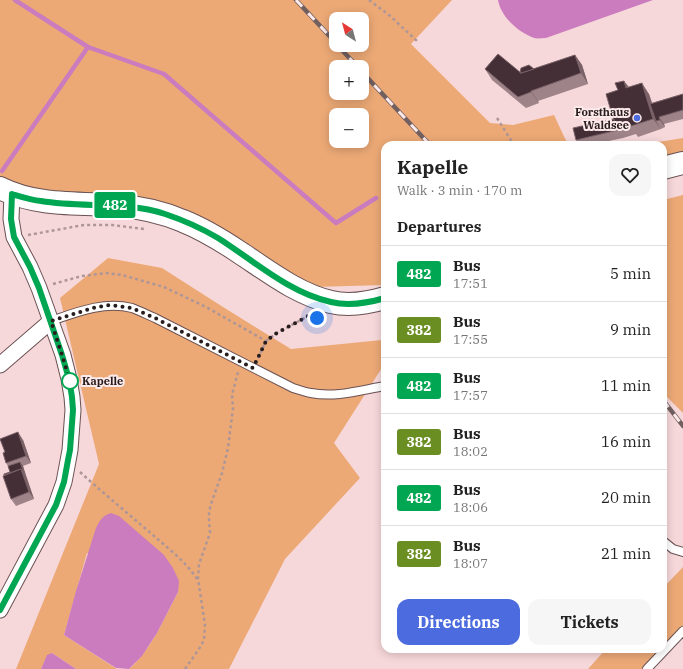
<!DOCTYPE html>
<meta charset="utf-8">
<style>
body{margin:0;font-family:"IBM Plex Serif",serif;background:#f6f6f6;color:#222;height:100vh;display:flex;flex-direction:column;font-size:15px;white-space:nowrap}
*{box-sizing:border-box;margin:0}
p{font-size:13px;color:#767676}
.icon{flex:none;width:22px;height:22px;fill:none;stroke:currentColor;stroke-width:2;stroke-linecap:round;stroke-linejoin:round}
.map{position:relative;flex:1;overflow:hidden}
.side{position:absolute;left:381px;top:141px;width:286px;height:512px;display:flex;flex-direction:column;background:#fff;border-radius:12px;box-shadow:0 2px 10px #0003}
.side>*{flex:none}
.badge{padding:0 8px;border-radius:3px;font-size:14px;line-height:26px}
.needle{width:26px;rotate:324deg}
.buttons{position:absolute;left:329px;top:12px;display:grid;gap:8px}
.buttons a{display:grid;place-items:center;width:40px;height:40px;border-radius:8px;background:#fff;box-shadow:0 2px 10px #0003;font-size:20px}
.you{position:absolute;width:20px;height:20px;margin:-10px;border:3px solid #fff;border-radius:50%;background:#1a73e8;box-shadow:0 0 0 6px #1a73e833}
.map>.badge{position:absolute;translate:-50% -50%;box-shadow:0 0 0 2px #fff}
h2{padding:0 16px;font-size:15px;line-height:36px}
.round{display:grid;place-items:center;flex:none;width:42px;height:42px;border-radius:12px;background:#f6f6f6}
.summary{display:flex;align-items:center;justify-content:space-between;height:68px;padding:0 16px}
h1{font-size:19px;font-weight:700;line-height:30px}
.primary-button{display:flex;gap:8px;margin-top:auto;padding:8px 16px}
.primary-button a{flex:1;height:46px;border-radius:12px;background:#4b6bde;color:#fff;font-size:16px;font-weight:700;line-height:46px;text-align:center}
.primary-button a+a{background:#f6f6f6;color:#222}
ul{padding:0;list-style:none}
li{display:flex;align-items:center;gap:12px;height:56px;padding:0 16px;border-top:1px solid #e0e0e0}
li div{flex:1}
li b{display:block;font-size:15px}
li em{font-style:normal}
li .badge{min-width:44px;font-weight:700;text-align:center}
.map>svg:first-child{display:block}
.green{fill:#eca976;fill-rule:evenodd}
.water{fill:#ca7cbe}
.lines{fill:none;stroke-linecap:round;stroke-linejoin:round}
.stream{stroke:#ca7cbe;stroke-width:4.5}
.service-casing{stroke:#6a5153;stroke-width:10}
.minor-casing{stroke:#6a5153;stroke-width:17}
.primary-casing{stroke:#6a5153;stroke-width:24}
.path{stroke:#ae9697;stroke-width:2.5;stroke-dasharray:3 3;stroke-linecap:butt}
.service{stroke:#fff;stroke-width:8}
.minor{stroke:#fff;stroke-width:15}
.primary{stroke:#fff;stroke-width:22}
.rail-casing{stroke:#726061;stroke-width:4.5}
.rail{stroke:#fce9ea;stroke-width:3;stroke-dasharray:9;stroke-linecap:butt}
.wall{fill:#9e8488}
.shaded-wall{fill:#7a6268}
.building{fill:#442f37;stroke:#7a6268}
.line-casing{stroke:#fff;stroke-width:9}
.line{stroke:#00a651;stroke-width:6}
.walk{stroke:#281d1e;stroke-width:4;stroke-dasharray:0 7.2}
.poi-dot{fill:#4b6bde;stroke:#fce9ea;stroke-width:1.5}
.stop-dot{fill:#fff;stroke:#00a651;stroke-width:2}
.labels{text-anchor:middle;dominant-baseline:central;stroke-width:4;stroke-linejoin:round;paint-order:stroke}
.poi-label{font-size:11px;font-weight:bold;fill:#281d1e;stroke:#fce9ea;text-anchor:end}
.stop-label{font-size:11px;font-weight:bold;fill:#281d1e;stroke:#fce9ea;text-anchor:start}
</style>
<div class="map">
<svg width="683" height="669" viewBox="0 0 683 669">
<rect width="100%" height="100%" fill="#f7d8da"/>
<g class="green">
<path d="M0,0H452L411,44L490,123L513,125L554,115L568,145H385V285L313,287L204,233L96,200L17,184L0,176ZM336,19H362V45H336ZM336,67H362V93H336ZM336,115H362V141H336Z"/>
<path d="M683,138V154L663,161V145H639Z"/>
<path d="M683,195V413L663,393V200Z"/>
<path d="M108,258L162,268L223,307L291,349L382,340L385,344V363L334,443L360,478L285,559L229,669H129C152,649 164,618 178,592L87,553L64,635L117,669H76L52,653L47,656L41,669H16L99,464L60,298Z"/>
<path d="M683,567V628L645,669H588L606,649H663V588Z"/>
</g>
<g class="water">
<path d="M498,0H653L546,38C542,38 537,39 534,38C518,32 501,17 498,0Z"/>
<path d="M111,513L119,516L164,555L173,568L179,581L178,592L157,633L142,656L129,669L116,668L64,635L76,591L96,528C100,520 102,516 111,513Z"/>
<path d="M52,653L76,669H41L47,655Z"/>
</g>
<g class="lines">
<g class="stream">
<path d="M15,0L88,47L164,74L336,223L376,198"/>
<path d="M2,171L88,47"/>
</g>
<defs>
<g id="service">
<path d="M51,321C77,312 104,301 132,308C140,311 148,315 155,318L293,388C299,390 305,392 311,393C335,398 361,390 385,386"/>
<path d="M663,541L673,549L683,552"/>
<path d="M647,669L683,631"/>
</g>
<g id="minor">
<path d="M0,365L51,321"/>
<path d="M0,610L56,505L64,482L68,461L70,450L73,410L72,397L69,379L63,355L39,288L30,267L14,237L11,219L12,194"/>
</g>
<g id="primary">
<path d="M663,168L683,163"/>
<path d="M0,188C36,206 76,203 116,205C138,207 162,212 183,221C203,229 221,240 239,252C268,271 297,294 331,302C348,306 368,303 385,298"/>
</g>
</defs>
<use href="#service" class="service-casing"/>
<use href="#minor" class="minor-casing"/>
<use href="#primary" class="primary-casing"/>
<g class="path">
<path d="M369,0L389,15L417,41"/>
<path d="M497,118L514,145"/>
<path d="M28,235L84,225H112L144,229"/>
<path d="M53,284L82,276L106,273L122,275L164,287L206,307L266,341L258,358"/>
<path d="M266,341L277,333L310,315"/>
<path d="M80,472C104,494 130,515 154,536C169,549 186,562 197,579"/>
<path d="M185,669L199,649L204,640L205,625L198,579L199,564L210,533L209,520V511L212,501L222,473L228,448L233,408L232,395L238,372"/>
</g>
<use href="#service" class="service"/>
<use href="#minor" class="minor"/>
<use href="#primary" class="primary"/>
<defs>
<g id="rail">
<path d="M296,0L336,43"/>
<path d="M337,45L358,67"/>
<path d="M362,72L430,145"/>
<path d="M663,400L683,426"/>
</g>
</defs>
<use href="#rail" class="rail-casing"/>
<use href="#rail" class="rail"/>
</g>
<g class="wall">
<path d="M575,55L582,65L588,84L538,101L539,103L526,108L492,80L485,69L520,73L534,69Z"/>
<path d="M624,81L629,87L649,94L652,103L683,94V119L664,124L665,127L661,129L638,137L636,134L623,138L590,145H579L576,140L614,119L618,90Z"/>
<path d="M23,440L31,463L23,466L34,499L16,506L11,499L10,472L8,466L6,463L5,452Z"/>
</g>
<g class="shaded-wall">
<path d="M575,55L582,65L588,84L581,73Z"/>
<path d="M624,81L631,91L626,88Z"/>
<path d="M642,83L649,94L658,121H656L661,129L653,119Z"/>
<path d="M531,91L538,101L539,103L531,92Z"/>
<path d="M659,117L664,124L665,127L660,120Z"/>
<path d="M18,432L23,440L31,463L26,456Z"/>
<path d="M20,462L23,466L26,476L24,473Z"/>
<path d="M21,469L26,476L34,499L29,492Z"/>
</g>
<g class="building">
<path d="M498,54L521,73L575,55L581,73L531,91V92L518,97L485,69Z"/>
<path d="M529,65L534,69L521,73H520L521,68Z"/>
<path d="M624,81L626,88L642,83L653,119L631,126L630,124L616,128L606,94L618,90L615,83Z"/>
<path d="M683,94V110L659,117L660,120L656,121L650,104Z"/>
<path d="M614,119L616,128L618,130L576,140L573,128Z"/>
<path d="M18,432L26,456L6,463L3,453L5,452L0,439Z"/>
<path d="M20,462L24,473L21,469L4,475V474L10,472L8,466Z"/>
<path d="M21,469L29,492L11,499L3,476Z"/>
</g>
<g class="lines">
<defs>
<path id="line" d="M0,610L56,505L64,482L68,460L70,450L73,410L72,397L69,379L62,355L39,288L30,267L14,237L11,219L12,194C22,197 31,200 41,201C83,208 125,201 165,214C183,220 201,228 218,238C253,260 289,293 331,302C348,306 368,303 385,298"/>
</defs>
<use href="#line" class="line-casing"/>
<use href="#line" class="line"/>
<path class="walk" d="M70,381L62,355L51,321L93,308L109,305L132,308L155,318L253,368L266,341L277,333L310,315L317,318"/>
</g>
<circle class="poi-dot" cx="637" cy="118" r="4"/>
<circle class="stop-dot" cx="70" cy="381" r="8"/>
<g class="labels">
<g class="poi-label">
<text x="629" y="112">Forsthaus<tspan x="629" dy="13">Waldsee</tspan></text>
</g>
<g class="stop-label">
<text x="82" y="381">Kapelle</text>
</g>
</g>
</svg>
<div class="buttons">
<a><svg class="needle" viewBox="-14 -14 28 28"><path d="M0-13l5 13h-10z" fill="#e53935"/><path d="M0 13l5-13h-10z" fill="#767676"/></svg></a>
<a>+</a>
<a>−</a>
</div>
<div class="you" style="left:317px;top:318px"></div>
<b class="badge" style="left:115px;top:205px;background:#00a651;color:#fff">482</b>
<section class="side">
<div class="summary"><div><h1>Kapelle</h1><p>Walk · 3 min · 170 m</p></div><a class="round"><svg class="icon" aria-label="heart" viewBox="0 0 24 24"><path d="M12 20l-8-8c-3-5 5-10 8-4 3-6 11-1 8 4z"/></svg></a></div>
<h2>Departures</h2>
<ul>
<li><span class="badge" style="background:#00a651;color:#fff">482</span><div><b>Bus</b><p>17:51</p></div><em>5 min</em></li>
<li><span class="badge" style="background:#6b8e23;color:#fff">382</span><div><b>Bus</b><p>17:55</p></div><em>9 min</em></li>
<li><span class="badge" style="background:#00a651;color:#fff">482</span><div><b>Bus</b><p>17:57</p></div><em>11 min</em></li>
<li><span class="badge" style="background:#6b8e23;color:#fff">382</span><div><b>Bus</b><p>18:02</p></div><em>16 min</em></li>
<li><span class="badge" style="background:#00a651;color:#fff">482</span><div><b>Bus</b><p>18:06</p></div><em>20 min</em></li>
<li><span class="badge" style="background:#6b8e23;color:#fff">382</span><div><b>Bus</b><p>18:07</p></div><em>21 min</em></li>
</ul>
<div class="primary-button"><a>Directions</a><a>Tickets</a></div>
</section>
</div>
